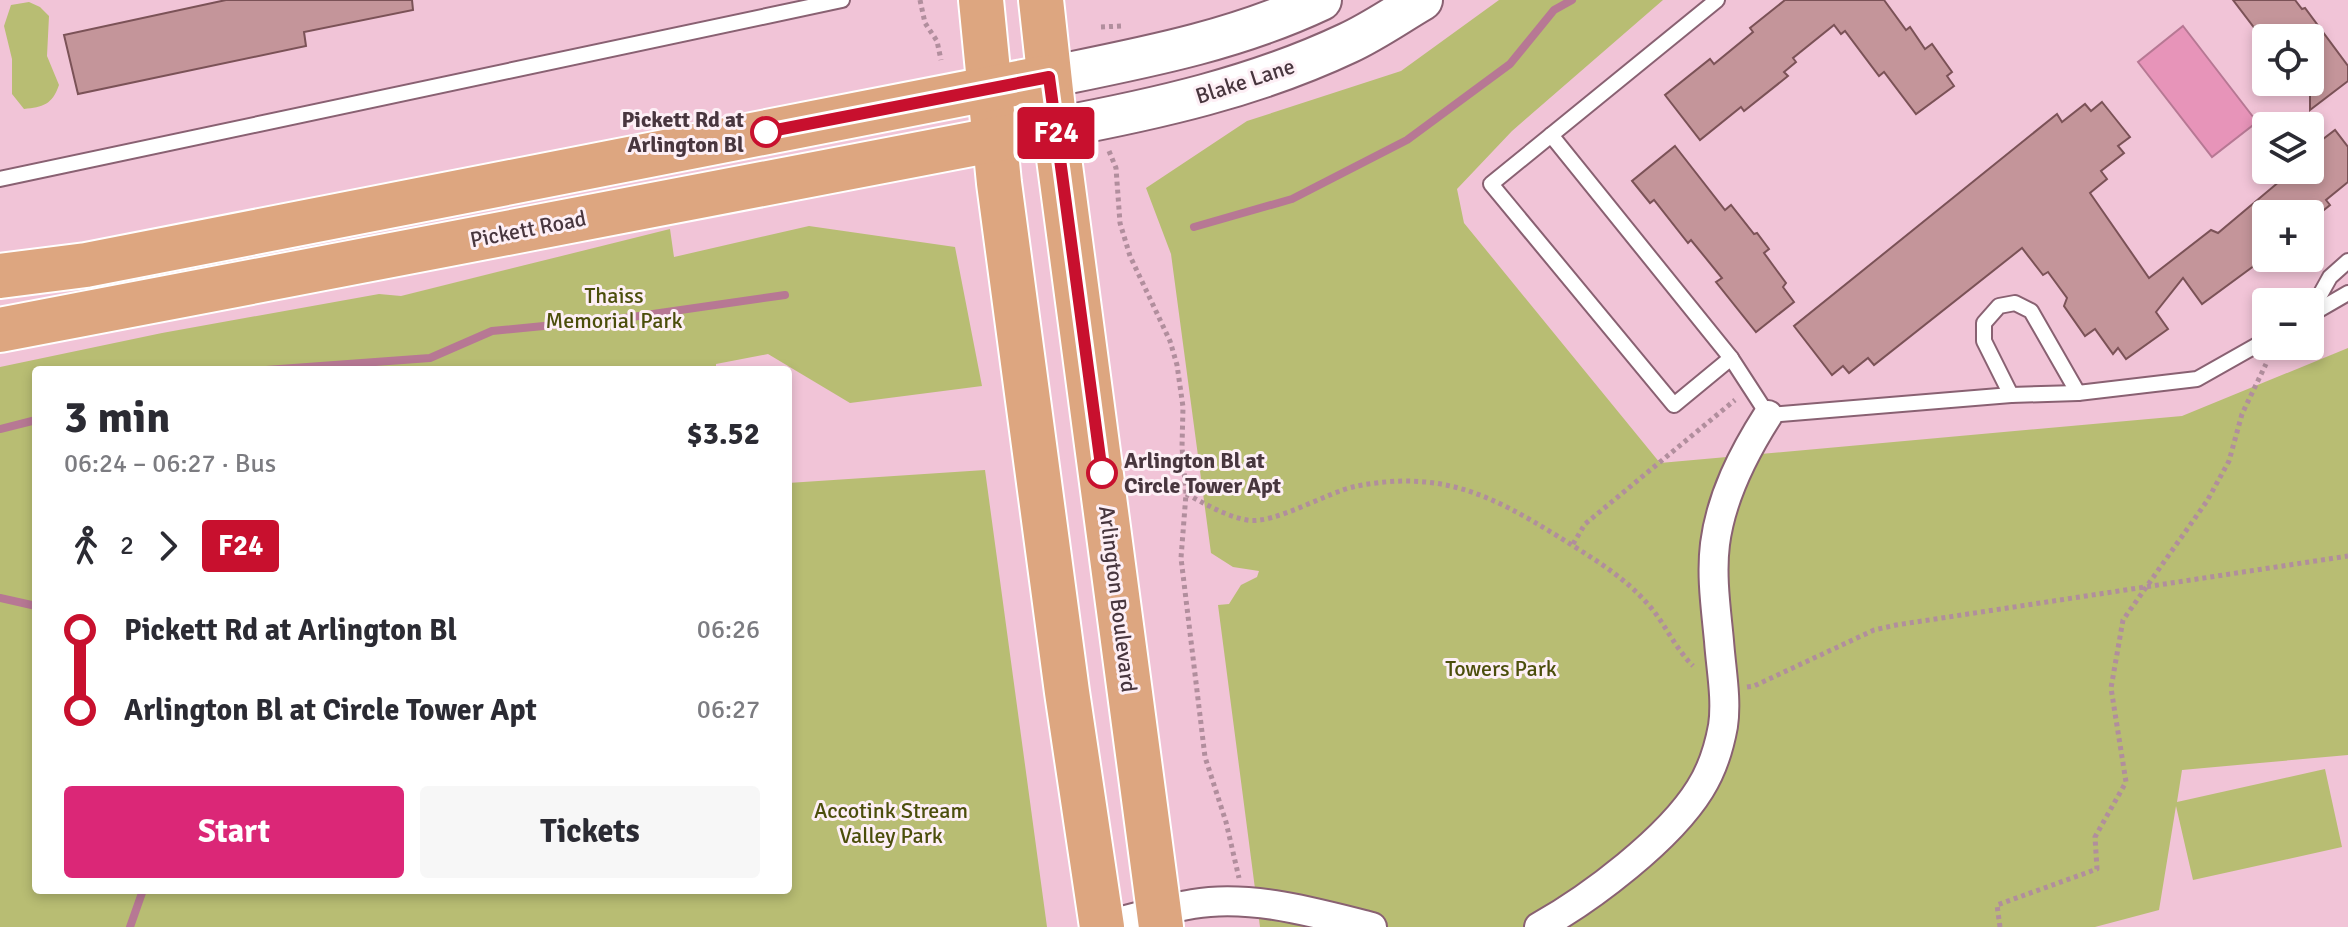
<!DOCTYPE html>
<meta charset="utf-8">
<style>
body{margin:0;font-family:Signika,sans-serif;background:#f7f7f7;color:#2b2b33;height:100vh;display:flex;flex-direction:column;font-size:30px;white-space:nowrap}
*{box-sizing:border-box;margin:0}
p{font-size:26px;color:#7c7c81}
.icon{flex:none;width:44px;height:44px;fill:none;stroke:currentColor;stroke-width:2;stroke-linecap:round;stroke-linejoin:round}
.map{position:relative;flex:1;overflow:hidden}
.sheet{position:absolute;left:32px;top:366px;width:760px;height:528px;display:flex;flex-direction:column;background:#fff;border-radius:8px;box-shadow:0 4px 12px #0003}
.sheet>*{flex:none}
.badge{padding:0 16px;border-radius:6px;font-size:28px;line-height:52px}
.fabs{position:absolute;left:2252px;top:24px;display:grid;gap:16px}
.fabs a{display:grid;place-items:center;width:72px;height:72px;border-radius:8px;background:#fff;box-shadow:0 4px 12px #0003;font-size:40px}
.map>.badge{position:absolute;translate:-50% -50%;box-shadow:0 0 0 4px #fff}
.legs{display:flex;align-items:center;gap:12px;height:88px;padding:0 32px;font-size:26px}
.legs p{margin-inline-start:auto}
.headline{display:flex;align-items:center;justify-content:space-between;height:136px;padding:0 32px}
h1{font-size:44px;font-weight:700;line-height:60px}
.primary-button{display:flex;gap:16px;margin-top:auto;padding:16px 32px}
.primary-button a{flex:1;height:92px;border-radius:8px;background:#db2777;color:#fff;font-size:32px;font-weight:700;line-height:92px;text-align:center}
.primary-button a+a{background:#f7f7f7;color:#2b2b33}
ul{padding:0 32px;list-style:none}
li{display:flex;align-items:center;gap:28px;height:80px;font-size:30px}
li i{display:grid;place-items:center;width:12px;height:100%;margin:0 10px;background:currentColor}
li i::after{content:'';width:20px;height:20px;margin:-10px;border:6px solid;border-radius:50%;background:#fff}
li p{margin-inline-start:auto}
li:first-child i{background:linear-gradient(#0000 50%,currentColor 0)}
li:last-child i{background:linear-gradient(currentColor 50%,#0000 0)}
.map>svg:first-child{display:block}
.green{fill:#b8bd73}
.water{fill:#e794b9;stroke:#b77894;stroke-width:2}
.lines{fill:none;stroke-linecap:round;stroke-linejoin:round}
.stream{stroke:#b77894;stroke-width:8}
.building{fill:#c4959a;stroke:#7b5257;stroke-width:2}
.service-casing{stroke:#896172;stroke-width:18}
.minor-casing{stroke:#896172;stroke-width:32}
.secondary-casing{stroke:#896172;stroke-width:44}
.primary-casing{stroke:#fff;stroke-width:48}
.path{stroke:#b18e9d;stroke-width:5;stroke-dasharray:4 4;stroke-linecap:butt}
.service{stroke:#fff;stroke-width:14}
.minor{stroke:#fff;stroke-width:28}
.secondary{stroke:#fff;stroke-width:40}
.primary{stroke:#dda680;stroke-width:44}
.line-1-casing{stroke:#fff;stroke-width:18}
.line-1{stroke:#c8102e;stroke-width:12}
.stop-1-dot{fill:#fff;stroke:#c8102e;stroke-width:4}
.labels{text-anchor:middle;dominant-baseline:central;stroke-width:6;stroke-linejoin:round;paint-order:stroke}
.street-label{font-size:22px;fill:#48363e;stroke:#fdeff5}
.stop-label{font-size:22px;font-weight:bold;fill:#48363e;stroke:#fdeff5;text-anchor:end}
.park-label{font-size:22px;fill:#4b4e0b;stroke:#fdeff5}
</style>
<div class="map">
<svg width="2348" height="927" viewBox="0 0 2348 927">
<rect width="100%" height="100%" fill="#f1c4d7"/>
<g class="green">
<path d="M1499,0H1663L1512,131L1457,189L1464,223L1660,463L2182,416L2348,348V755L2182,770L2177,802L2325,769L2342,847L2193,880L2176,806L2159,910L2095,927H1260L1218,605L1229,604L1241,585L1257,577L1259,571L1233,567L1211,553L1171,254L1146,188L1247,121L1401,71Z"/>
<path d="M29,2L40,7L49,16L47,56L59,85C52,105 43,107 24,109L12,94V59L4,26L11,5Z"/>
<path d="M809,226L955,247L982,386L850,403L768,354L716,364V370H36V890H788V483L985,470L1047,927H0V367L162,333L379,294L401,296L670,229L674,257Z"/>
</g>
<path class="water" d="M2183,26L2257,122L2212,157L2138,62Z"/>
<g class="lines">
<g class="stream">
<path d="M1194,227L1292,199L1407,140L1510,64L1554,10L1572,0"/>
<path d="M266,370L430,358L492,331L625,318L785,295"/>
<path d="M0,429L36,420"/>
<path d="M0,598L36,606"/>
<path d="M130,927L143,890"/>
</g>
</g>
<g class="building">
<path d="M226,0H412L413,10L304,32L306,46L78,94L64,35Z"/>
<path d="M1785,0H1884L1906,30L1910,27L1925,49L1932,44L1952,72L1947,76L1954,86L1916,114L1884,72L1879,76L1845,31L1841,34L1834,25L1793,58L1796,62L1784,72L1788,76L1744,111L1741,107L1700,140L1665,95L1710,59L1714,64L1753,32L1750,28Z"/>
<path d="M2233,0H2295L2302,9L2305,8L2348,66V81L2310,110V38H2262Z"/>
<path d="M2102,102L2130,137L2118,146L2124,153L2101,171L2107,179L2090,193L2149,278L2211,230L2218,233L2293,170H2310V149L2335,130L2348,147V182L2326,200L2330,205L2319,214H2266V257L2202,304L2183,278L2156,312L2168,329L2126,359L2118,348L2113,354L2095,329L2085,336L2064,306L2067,298L2048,272L2043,275L2022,248L1874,365L1868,358L1849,373L1843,366L1832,375L1794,326L2057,114L2062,122L2085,104L2091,111Z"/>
<path d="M1675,146L1725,210L1731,205L1754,234L1757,233L1769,249L1764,253L1786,283L1783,287L1794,302L1756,332L1716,282L1722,278L1691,240L1688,243L1654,200L1650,203L1632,181Z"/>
</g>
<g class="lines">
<defs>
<g id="service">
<path d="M1717,0L1491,184L1674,405L1731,358"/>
<path d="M1551,135L1731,358L1768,415L2011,395L2078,393L2197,379L2266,340"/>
<path d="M0,179L842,0"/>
<path d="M2310,313L2330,277L2348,261"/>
<path d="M2310,315L2348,293"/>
<path d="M2011,395L1984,341V323L1999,306L2015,303L2031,311L2078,393"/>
</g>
<g id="minor">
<path d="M1102,926C1132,919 1163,909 1193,904C1251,894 1316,913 1372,927"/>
<path d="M1539,927C1591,898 1669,839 1700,789C1712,770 1719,748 1723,726C1727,699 1721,669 1719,641C1716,609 1711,576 1715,544C1721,497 1743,454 1768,415"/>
</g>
<g id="secondary">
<path d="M1049,77C1142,58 1234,41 1321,0"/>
<path d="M1055,128C1156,109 1255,87 1348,43C1374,31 1398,14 1422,0"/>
</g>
<g id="primary">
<path d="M981,0L999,183L1067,692L1102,927"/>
<path d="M1041,0L1055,128L1161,927"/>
<path d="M0,276L86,265L1049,77"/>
<path d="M0,330L1055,128"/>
</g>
</defs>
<use href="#service" class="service-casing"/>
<use href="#minor" class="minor-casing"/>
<use href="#secondary" class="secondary-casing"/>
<use href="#primary" class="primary-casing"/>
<g class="path">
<path d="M920,0L925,23L937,41L941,60"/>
<path d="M1101,27L1121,26"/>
<path d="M1109,151L1116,168L1120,223L1130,256L1170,341L1177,365L1183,407L1182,447L1186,494L1181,558L1205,757L1226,822L1239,878"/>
<path d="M1186,494C1206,504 1225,516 1247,520C1274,525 1327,492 1357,486C1440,470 1490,494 1559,537C1589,556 1622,575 1646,602C1664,621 1674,647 1693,666"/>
<path d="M1573,544L1585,524L1735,400"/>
<path d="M1747,687L1754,686L1874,630L1896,625L2348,556"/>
<path d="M2000,927L1997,905L2097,869L2095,837L2126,782L2111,688L2123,620L2207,501L2229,461L2242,414L2266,364"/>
</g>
<use href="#service" class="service"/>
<use href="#minor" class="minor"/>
<use href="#secondary" class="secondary"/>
<use href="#primary" class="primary"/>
</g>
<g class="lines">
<defs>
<path id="line-1" d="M766,132L1049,77L1102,473"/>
</defs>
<use href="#line-1" class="line-1-casing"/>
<use href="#line-1" class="line-1"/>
</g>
<g class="stop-1-dot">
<circle cx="766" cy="132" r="14"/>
<circle cx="1102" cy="473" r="14"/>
</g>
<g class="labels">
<g class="street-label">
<text transform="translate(1245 81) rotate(-18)">Blake Lane</text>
<text transform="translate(528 229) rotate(-11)">Pickett Road</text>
<text transform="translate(1118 599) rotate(83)">Arlington Boulevard</text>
</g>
<g class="stop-label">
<text x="744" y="119">Pickett Rd at<tspan x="744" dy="25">Arlington Bl</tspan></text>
<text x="1124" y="460" text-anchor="start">Arlington Bl at<tspan x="1124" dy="25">Circle Tower Apt</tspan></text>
</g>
<g class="park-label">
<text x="614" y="295">Thaiss<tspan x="614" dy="25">Memorial Park</tspan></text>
<text x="1501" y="668">Towers Park</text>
<text x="891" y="810">Accotink Stream<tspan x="891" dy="25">Valley Park</tspan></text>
</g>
</g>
</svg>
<div class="fabs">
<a><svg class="icon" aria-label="locate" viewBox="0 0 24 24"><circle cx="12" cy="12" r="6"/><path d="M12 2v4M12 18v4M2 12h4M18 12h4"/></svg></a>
<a><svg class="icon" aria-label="layers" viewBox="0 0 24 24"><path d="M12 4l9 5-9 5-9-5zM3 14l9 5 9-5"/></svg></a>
<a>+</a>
<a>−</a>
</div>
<b class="badge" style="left:1056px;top:133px;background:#c8102e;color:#fff">F24</b>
<section class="sheet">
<div class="headline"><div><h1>3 min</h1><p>06:24 – 06:27 · Bus</p></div><b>$3.52</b></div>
<div class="legs"><svg class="icon" aria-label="walk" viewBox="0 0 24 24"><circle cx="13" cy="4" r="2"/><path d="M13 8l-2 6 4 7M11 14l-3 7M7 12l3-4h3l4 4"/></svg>2<svg class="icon" aria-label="forward" viewBox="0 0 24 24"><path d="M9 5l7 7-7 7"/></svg><b class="badge" style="background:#c8102e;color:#fff">F24</b></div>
<ul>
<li><i style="color:#c8102e"></i><b>Pickett Rd at Arlington Bl</b><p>06:26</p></li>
<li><i style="color:#c8102e"></i><b>Arlington Bl at Circle Tower Apt</b><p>06:27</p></li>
</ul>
<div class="primary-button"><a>Start</a><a>Tickets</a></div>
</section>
</div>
